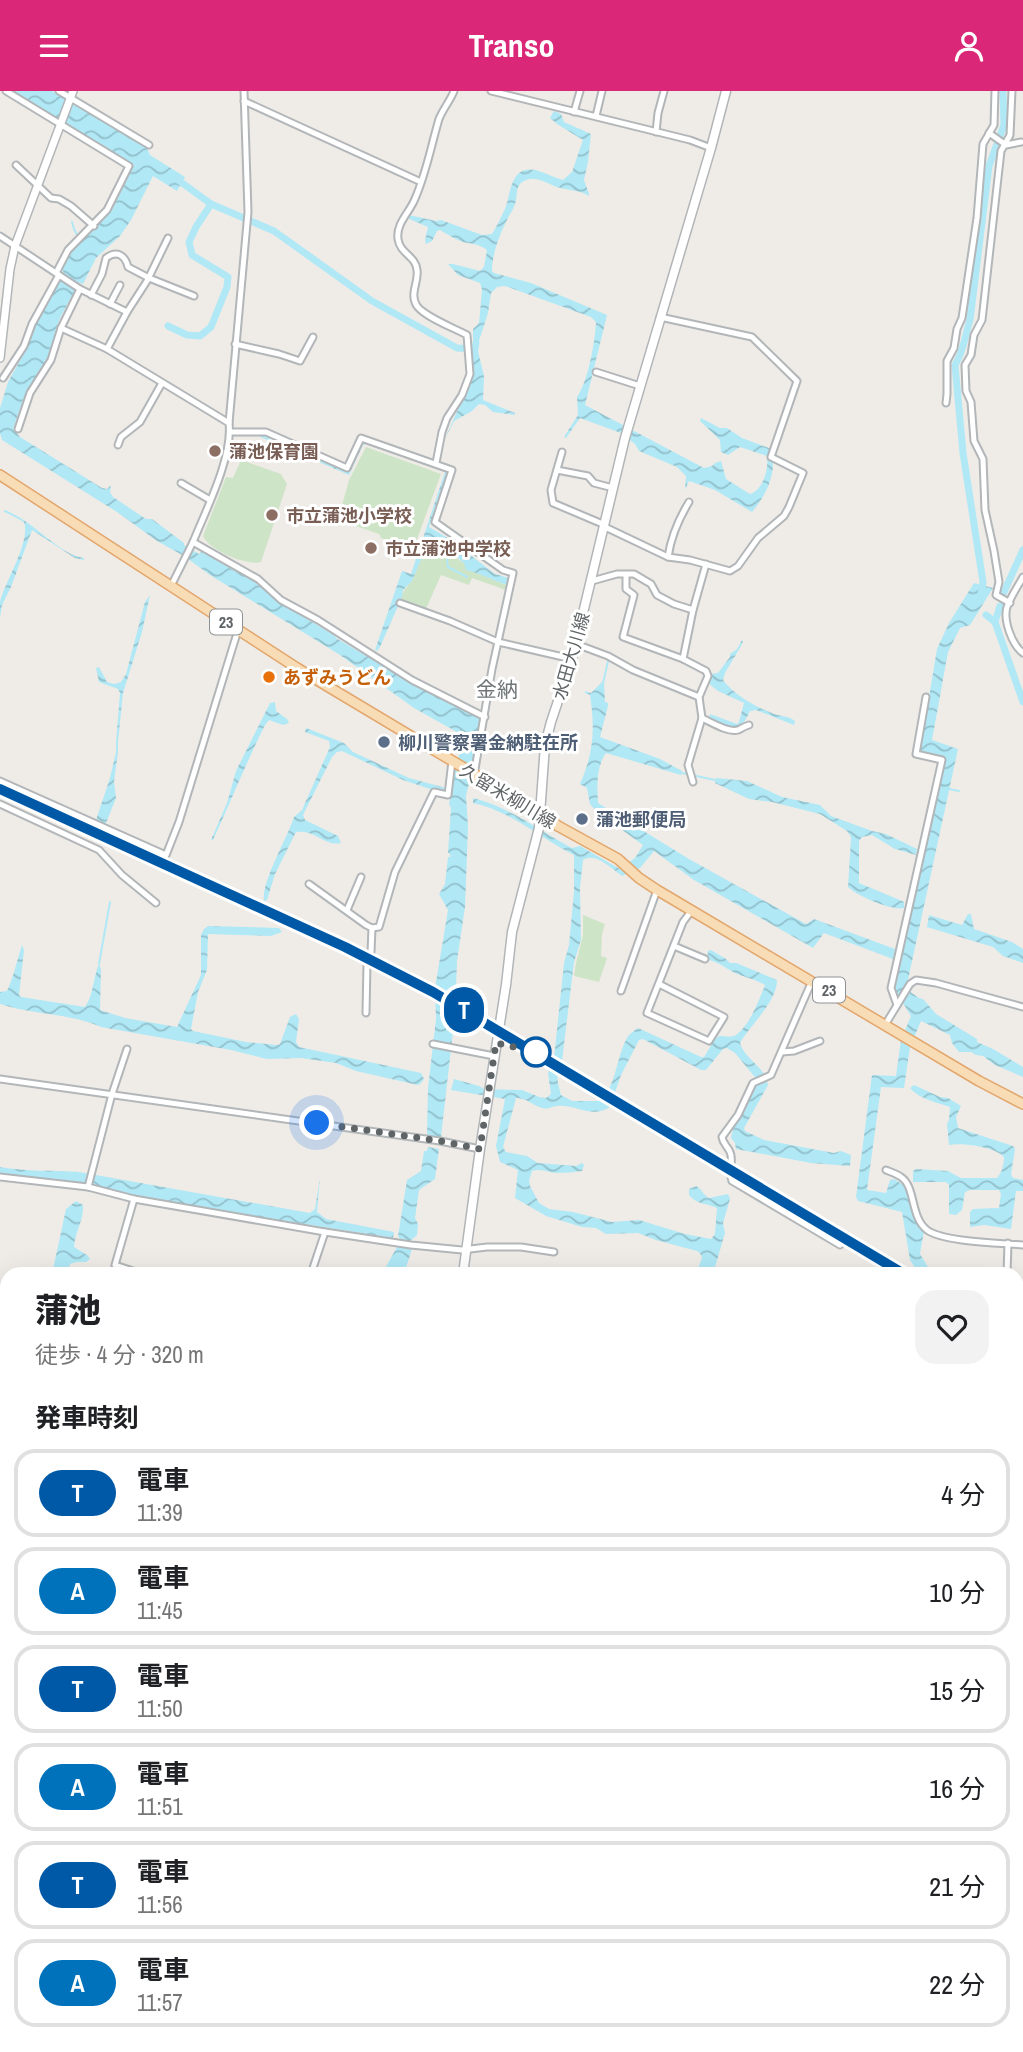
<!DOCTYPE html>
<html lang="ja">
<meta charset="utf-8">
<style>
body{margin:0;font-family:"Archivo Narrow","Noto Sans JP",sans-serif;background:#f2f2f2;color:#202124;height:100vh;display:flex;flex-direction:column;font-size:26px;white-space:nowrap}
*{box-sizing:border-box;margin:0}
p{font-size:23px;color:#757577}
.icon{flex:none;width:38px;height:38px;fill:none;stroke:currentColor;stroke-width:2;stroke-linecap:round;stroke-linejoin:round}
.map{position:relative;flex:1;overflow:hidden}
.panel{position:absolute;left:0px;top:1176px;width:1024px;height:786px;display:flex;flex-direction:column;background:#fff;border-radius:21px 21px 0 0;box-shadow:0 7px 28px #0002}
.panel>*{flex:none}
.badge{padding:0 14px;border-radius:23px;font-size:24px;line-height:46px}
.you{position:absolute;width:35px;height:35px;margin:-18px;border:5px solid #fff;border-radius:50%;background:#1a73e8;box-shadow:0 0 0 10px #1a73e833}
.map>.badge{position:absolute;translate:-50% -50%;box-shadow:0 0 0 4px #fff}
h2{padding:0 35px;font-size:26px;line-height:63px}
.round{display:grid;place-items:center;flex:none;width:74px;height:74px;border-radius:21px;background:#f2f2f2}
.summary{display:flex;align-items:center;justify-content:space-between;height:119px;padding:0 35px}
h1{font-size:33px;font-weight:800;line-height:52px}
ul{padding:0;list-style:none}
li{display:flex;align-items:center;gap:21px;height:88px;margin:0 14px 10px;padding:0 21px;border:4px solid #e0e0e0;border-radius:21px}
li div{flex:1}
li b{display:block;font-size:26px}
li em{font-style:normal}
li .badge{min-width:77px;font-weight:700;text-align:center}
header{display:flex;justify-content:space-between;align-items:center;height:91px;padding:0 35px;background:#db2777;color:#fff;font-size:32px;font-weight:800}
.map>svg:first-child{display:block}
.green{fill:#cee4c7}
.water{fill:url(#water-waves)}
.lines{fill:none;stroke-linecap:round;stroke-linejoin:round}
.stream{stroke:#b0e8f6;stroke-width:2}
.canal{stroke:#b0e8f6;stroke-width:7}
.minor-casing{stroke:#b2b6b8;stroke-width:9}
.tertiary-casing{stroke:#b2b6b8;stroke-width:10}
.secondary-casing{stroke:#b1b5b8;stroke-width:11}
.primary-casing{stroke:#e3a66c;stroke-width:12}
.minor{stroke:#fff;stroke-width:5}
.tertiary{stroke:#fff;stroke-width:7}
.secondary{stroke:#fff;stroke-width:8}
.primary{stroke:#f7dcb5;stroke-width:9}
.rail{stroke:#b3b4b4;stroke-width:2;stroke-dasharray:2 9;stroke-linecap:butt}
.line-casing{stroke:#fff;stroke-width:16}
.line{stroke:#0059a6;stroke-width:10}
.walk{stroke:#5f6466;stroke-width:7;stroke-dasharray:0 12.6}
.education-dot{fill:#8d6e63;stroke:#fff;stroke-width:2.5}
.food-dot{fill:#e8710a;stroke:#fff;stroke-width:2.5}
.service-dot{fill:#5c6f8a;stroke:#fff;stroke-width:2.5}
.stop-dot{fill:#fff;stroke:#0059a6;stroke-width:3.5}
.labels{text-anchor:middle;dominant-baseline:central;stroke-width:6;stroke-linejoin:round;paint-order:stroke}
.shield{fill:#fff;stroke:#8f9294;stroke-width:2}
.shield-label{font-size:16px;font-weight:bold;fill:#5f6466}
.education-label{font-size:18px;font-weight:bold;fill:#785e54;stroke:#fff;text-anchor:start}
.street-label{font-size:18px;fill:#5f6466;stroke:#fff}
.food-label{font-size:18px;font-weight:bold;fill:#c56008;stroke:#fff;text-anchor:start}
.service-label{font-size:18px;font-weight:bold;fill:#4e5e75;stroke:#fff;text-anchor:start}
.quarter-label{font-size:21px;fill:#707678;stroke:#fff}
</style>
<header><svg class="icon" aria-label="menu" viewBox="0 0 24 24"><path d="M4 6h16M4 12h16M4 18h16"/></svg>Transo<svg class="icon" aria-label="person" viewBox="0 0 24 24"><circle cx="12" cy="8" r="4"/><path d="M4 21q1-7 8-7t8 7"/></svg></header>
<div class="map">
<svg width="1023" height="1961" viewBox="0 0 1023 1961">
<defs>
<pattern id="water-waves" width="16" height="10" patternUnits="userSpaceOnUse" patternTransform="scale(1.75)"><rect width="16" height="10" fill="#b0e8f6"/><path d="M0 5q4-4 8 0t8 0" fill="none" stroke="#92c0cb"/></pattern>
</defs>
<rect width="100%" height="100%" fill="#efece7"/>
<g class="green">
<path d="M366,356L441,383L413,459L381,447L379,443L338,429L349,389Z"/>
<path d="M241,369L281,383L287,393L261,471C247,475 210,460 203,445L226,386L233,387Z"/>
<path d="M451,447L453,448L449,453L452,459L449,462L464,472L466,477L506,494V499L472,487L469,494L441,484L425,520L399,510C404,497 409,495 414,485C419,474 422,463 428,453H438L448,460L446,453Z"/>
<path d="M583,824L605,833L602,843L601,865L607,867L599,891L574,885L576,872L583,844Z"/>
</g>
<g class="water">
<path d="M12,0H52L147,57L150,64L185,86L177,100L153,85L131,129L120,145L96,167L83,193L77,191L74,197L75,199L60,227L54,244L55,250L48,267L24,306L13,338L20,346L102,397L107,398L110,395L111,396L110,401L113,406L146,428H152L184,452V454L199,463L202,460L233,479L251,488L276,509L335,545L336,547L412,592L481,628L475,667L466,705L468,736L465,816L457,870L455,923L441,1046L439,1048L429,1047L427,1044L428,997L436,928L435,897L448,819L439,803L445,793L448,766H450V763L448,762L451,717L449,713C452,700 453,686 456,673C459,662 464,657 464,645L414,617L340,564L210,484L184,465L157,450L117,421L2,349L0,342V317L8,291L27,257L36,231L58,190H61L64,184L62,176L71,161L112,119L134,74Z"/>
<path d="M554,20L561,23L564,31L591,43L588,71L584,89L589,103V105C578,98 569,100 557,96C546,92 533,82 521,92C515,97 518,106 515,113C514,118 510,122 508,127C500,142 492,163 492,180L494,182L531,192L607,224L585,314L704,377L712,375L715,372L721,370L726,388L750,403C763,399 769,378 767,365L740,356L728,364L721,361L720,349L700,330L701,327L720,337H727L742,347L769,357C780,377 766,405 752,421L715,399L689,390L685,399L686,385L677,376L639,360L635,353L621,342L580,327L566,347L564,346L578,324L577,306C588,291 595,251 596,231L591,226L505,195L497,196L491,202L488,222L477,256L484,285L483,309L515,322V324L493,321L485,314L479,313L472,320L454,330L444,350L473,284V238L479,232L482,199L480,192L458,184L448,173H453L480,180L484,176L487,159C479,153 472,153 463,151C455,148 447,143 440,139L437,140L432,150L426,153L425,149L428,136L407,127L409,124L436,130L441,129L482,144L492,143C497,135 501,126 505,118C510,106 510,83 525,79C538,76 550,86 563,89L572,81L583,49L557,33L550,27Z"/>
<path d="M256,344H262L289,356L292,355L310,363L311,366L348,381L362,352L365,351L446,379L447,382L429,436L451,449L495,483L509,487L507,494C492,489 480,482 466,479L464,472L442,454L435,452H428L412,490L403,499L402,506L380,556L377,560L375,559L402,480L411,483L445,381L366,353L363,354L349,384Z"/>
<path d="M9,421C34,431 60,464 84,467V469L75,467L32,439L11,496L2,514L0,527C0,522 0,516 0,511C5,490 31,451 24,431L9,423Z"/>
<path d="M974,492L993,497L970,534L960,537L948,561L932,649L958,658L906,898L919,907L923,908L936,923L977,948V951L993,958L1023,976V986L995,974L983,965L976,964L971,961H959L952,952L950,944L921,930L910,956L904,997L881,996L867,1099L886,1102L890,1089L894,1088L905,1095L918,1134L924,1140L920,1163L931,1181L935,1183H919L910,1169L902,1121L858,1110L856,1106L872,984L896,985L901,949L911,925L894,898L946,668L920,660L937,558L949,532Z"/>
<path d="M150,504L142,541L123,602L118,651L116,652L120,602L118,598L99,591L96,577L99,576L107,591L114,593L121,591L126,583L145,511Z"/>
<path d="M742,549L743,550L741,555L725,582L723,589C734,604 756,616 774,623C783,626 786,624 795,630L794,634L756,619L750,620C748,623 747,627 744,631C735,643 719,632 709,627L710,623L737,633L739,631L744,612L718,600L708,592L710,583L718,582L730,566V563L737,558Z"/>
<path d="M602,591L604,592L605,611L608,612V615L600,646L660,668L682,680L681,684L606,662C596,676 597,695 598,712L689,768L806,833L814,828L895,858L893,868L824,842L813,857L694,789L654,760L640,777L622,785C610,777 596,761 583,769L580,797L581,849L574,871L562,970C554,980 558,993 561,1004L572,1010H599C617,998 616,962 629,944C632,941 635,939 638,937L701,966H704L715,948L719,945C725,945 731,947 736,944C750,934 759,909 765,894C755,888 743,886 733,881C724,876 717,870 707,869L708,860L711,859L726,868L730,872H736L777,889C777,911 750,934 740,952C745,969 766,976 768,994L744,1037L745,1040L764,1049L834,1062L841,1060L851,1064L850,1075L811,1072L736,1058L735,1052L731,1047C732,1041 735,1032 739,1026C741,1022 745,1020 746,1016C750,1007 752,999 759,991L735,962L727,957L723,958L706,979H701L643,948L639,949L621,984L610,1016C591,1028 575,1013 558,1015C551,1015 549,1019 542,1017C532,1014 527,1007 516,1007L503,1056L506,1061L527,1065L538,1072L576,1075L582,1072L584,1074L582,1080C574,1081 564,1082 556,1082C547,1081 542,1077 532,1080L529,1090L530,1095L539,1112L549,1118L573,1121L612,1131L639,1129L685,1143L711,1148L715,1143L717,1117C707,1112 697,1114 689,1104V1098L696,1095C702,1098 703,1104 709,1107L728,1103L730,1108L723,1132L725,1142L713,1183H696L702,1167L700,1162L697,1160L656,1149L638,1142L606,1143L596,1137L582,1136L546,1125L515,1107L518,1079L500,1071L496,1055L505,1008L451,999L454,988L479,995L484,998L522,999L539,1006L546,1007L551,1003L548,982L554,967L564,872L569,854L574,800V764C540,747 511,720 473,712V707C510,716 539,740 572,757L580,755L620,778L635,767L643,754L596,720L590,713L587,697L580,693C594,661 595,638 590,604L585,602V600L591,602Z"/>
<path d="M275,611L276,620L287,628L289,632L283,634L269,629L265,634C246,672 231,710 213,749H211L227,712L236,680L270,612Z"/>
<path d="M306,637L344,652L353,661L409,687L446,697L445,703L403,689L342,660L337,661L332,666L303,724L305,729L338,745L341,752C325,756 315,738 296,741L275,783L267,809L264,810C261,791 287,748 294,726L302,719L330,656L329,650L305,641Z"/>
<path d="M116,661H118L114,691L116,707L106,732L104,733L96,729L110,687Z"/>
<path d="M716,687L747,690L782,706L820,714L831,725L872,740L886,743L917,758L916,764L895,758L872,744L862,746L859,750V792L902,810L904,811V817C892,820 857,805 848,796L851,746L847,740L820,723L772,711L749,708L715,692Z"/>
<path d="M968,823H971L974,838L1012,851L1023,858V872L1003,865L993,856L927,836L929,824L962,834Z"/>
<path d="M208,835L279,837L282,841L271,845L208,843L207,879L198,901L191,938L193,940L246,951L277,954L280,953L290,926L296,923L299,928L296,951L299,956L421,982L424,988L421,992L418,994L356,980L336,972L301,967L267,968L231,959L101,936C70,922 33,924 0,913V901L7,900C14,885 17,869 22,854L24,859L19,904L21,906L85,916C94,903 93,886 99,873L101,878L100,919L125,927L177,936L201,884V844L204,838Z"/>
<path d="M914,994L940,1006L948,1007L961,1015L956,1026L958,1037L1013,1055L1015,1058L1011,1083L1013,1087L1023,1089V1100H1016L1011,1138L984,1134L970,1136V1121L973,1118L999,1117L1001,1103L999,1099H970L965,1101L962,1119L956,1124L949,1123V1094L946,1091H913V1080L916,1078L948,1080L961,1087H997C1002,1081 1004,1074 1004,1066C996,1056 962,1051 949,1054L947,1033L949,1029L950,1016C936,1011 919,1008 910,997Z"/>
<path d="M428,1056L439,1058L435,1088L419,1099L415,1127L418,1133L417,1144L410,1150L409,1157L412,1158L404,1183H382L397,1156L400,1155V1148L398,1145L407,1089L421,1080L424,1060H427Z"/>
<path d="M0,1076C27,1081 52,1079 79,1081L310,1122L315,1118L320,1086L317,1121L326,1128L394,1141L393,1147L136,1107L82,1092L78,1094L0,1085Z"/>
<path d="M76,1110L83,1114C84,1129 75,1141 74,1156L87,1164L90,1168L86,1171H77L70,1173L68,1183H52L66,1118Z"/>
</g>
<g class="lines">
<g class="stream">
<path d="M72,131L74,138L81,151"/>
<path d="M5,420L9,422"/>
<path d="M451,462L447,469L448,476L467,486"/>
<path d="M603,592L610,562"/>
<path d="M117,662V651"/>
<path d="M682,682L715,689"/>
<path d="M949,698L959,700"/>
<path d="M99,873L110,811"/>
</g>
<g class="canal">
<path d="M174,86L211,113L274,140L372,210L457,257L475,258L476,252"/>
<path d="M168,235L187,244L200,245L211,236L227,196L228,186L192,164L189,151L196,136L211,113"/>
<path d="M1004,501L1023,459"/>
<path d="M981,503L983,491L963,362L955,274C964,260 965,244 970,229L989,75L1004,34L1003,0"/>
<path d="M986,524L995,531L1023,611"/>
<path d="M995,531L1000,515"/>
</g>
<defs>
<g id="minor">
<path d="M6,0L129,75L107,119L68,159L56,182"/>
<path d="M59,0L149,54"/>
<path d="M491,0L690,49L711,57"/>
<path d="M244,10L421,91"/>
<path d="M574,21L580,0"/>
<path d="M596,25L602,0"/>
<path d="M656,41L658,22L664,0"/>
<path d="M989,42L1006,54L1021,51"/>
<path d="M16,74L51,107L59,108L71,115L94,135"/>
<path d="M0,145L80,198"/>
<path d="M91,204L102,183L106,167C117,159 125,164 128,176L149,187L194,205"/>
<path d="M110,213L120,194"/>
<path d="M127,221L147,190L168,147"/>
<path d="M61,237L107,258"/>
<path d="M235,253L279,263L300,270L313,246"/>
<path d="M596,281L640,295"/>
<path d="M3,287L24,255L32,233L59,184"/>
<path d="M946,312L947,303V270L954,257L957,238L962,227L977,127L983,53L994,34L995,0"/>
<path d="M18,338L30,302L51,269L61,237L80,198L127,221L107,258L229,332"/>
<path d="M230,341H266L347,377L361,347L452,379L435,431L503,479L513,482L492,578L474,684"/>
<path d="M118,354L121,346L140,331L162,292"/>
<path d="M562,361L551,399L553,412L605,434"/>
<path d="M436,372L442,341L447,327L462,304L470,283L467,244C454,237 425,226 417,215C409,203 419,191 417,179C416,165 400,163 398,148C396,133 408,123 414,110C426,84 431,55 439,28C443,18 450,10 454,0"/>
<path d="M557,379L588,385L594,392L613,397"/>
<path d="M181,392L210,409"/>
<path d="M605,436L668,466L690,469L730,480L738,475L758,447L784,425L789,416L803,382L771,366L797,290L752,246L660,226"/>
<path d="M193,451C206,419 233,366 229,332L248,121L244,0"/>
<path d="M668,466C671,446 678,429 689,411"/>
<path d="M626,484V498L634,504L623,546L683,568"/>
<path d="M1023,486C1018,495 1011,505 1007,516C1003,529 1012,554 1023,562"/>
<path d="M592,490L617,483H634L651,493L657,504L674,513L693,519"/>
<path d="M171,495L193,451L258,488L281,509L318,529L412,589L485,626"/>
<path d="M400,512L450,530L498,551L572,568"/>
<path d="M1010,512L996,504L999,491L994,460L985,419L983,368L974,350L971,311L966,300L965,274L971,264L974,244L982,229L1001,60L1010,44L1012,0"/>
<path d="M576,553L608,565L633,579L699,606L708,585L706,580L683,568L693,519L706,473"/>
<path d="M702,627C711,631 728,642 738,639C742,637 745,635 749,634"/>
<path d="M0,690L166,764L179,731L238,539"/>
<path d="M693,691L688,674L702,627L699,606"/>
<path d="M0,713L99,759L122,784L156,812"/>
<path d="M309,793L366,834L372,837L379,836L395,781L434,701L448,704L452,670"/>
<path d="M347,819L361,786"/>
<path d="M674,855L705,868"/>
<path d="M812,890L771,984L753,992L738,1024L722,1046C723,1053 727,1054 730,1061C734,1069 728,1080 732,1090L840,1154"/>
<path d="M659,893L724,926L709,950L647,922L683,831L692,819"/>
<path d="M621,900L657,799"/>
<path d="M897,914L891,897L942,669L916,663L926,606"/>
<path d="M366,922L367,872L371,861L372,837"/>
<path d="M885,934L910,893L916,889L936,892L1023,916"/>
<path d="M433,953L494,965"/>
<path d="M782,961L794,960L820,950"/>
<path d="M0,988L440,1050L480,1058"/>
<path d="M886,1079C891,1081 897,1083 901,1086C916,1096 910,1126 927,1139C943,1151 1001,1152 1023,1154"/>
<path d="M0,1086L88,1096L134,1108L325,1141L411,1154L462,1159L487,1156H521L554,1161"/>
<path d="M88,1096L112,1003L127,958"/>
<path d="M134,1108L115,1174L142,1183"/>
<path d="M311,1183L325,1141"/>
<path d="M1007,1183L1008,1152"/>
<path d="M1017,1243L1023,1247"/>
<path d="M1017,1286L1023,1287"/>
<path d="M0,1416L7,1418"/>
<path d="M0,1590L7,1597"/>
<path d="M1017,1656L1020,1655L1023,1676"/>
<path d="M1017,1750L1023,1747"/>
<path d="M1017,1756L1023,1765"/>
<path d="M1017,1908L1023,1905"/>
<path d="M245,1955V1961"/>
<path d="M448,1955V1961"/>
<path d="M557,1955V1961"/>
<path d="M753,1955L755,1961"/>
<path d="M974,1955L978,1961"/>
<path d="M1004,1955L1008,1961"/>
<path d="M920,1961L931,1955"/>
</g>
<path id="tertiary" d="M0,267L10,178L15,155L73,0"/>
<g id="secondary">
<path d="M463,1183L480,1058L506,894L512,841L539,737L545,654L551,631L572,568L625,347L711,57L726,0"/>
<path d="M613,1955L614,1961"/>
</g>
<path id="primary" d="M0,384L297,577L541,723L558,735L618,768L639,787L657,799L979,990L1023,1013"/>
</defs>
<use href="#minor" class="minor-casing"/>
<use href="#tertiary" class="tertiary-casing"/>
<use href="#secondary" class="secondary-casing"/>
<use href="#primary" class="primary-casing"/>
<use href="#minor" class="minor"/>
<use href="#tertiary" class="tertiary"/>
<use href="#secondary" class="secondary"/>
<use href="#primary" class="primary"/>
<g class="rail">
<path d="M0,698L345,856L433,901L534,965L898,1183"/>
<path d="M1017,1251L1023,1254"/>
</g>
</g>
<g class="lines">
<defs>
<path id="line" d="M0,698L345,856L433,901L904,1183"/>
</defs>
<use href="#line" class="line-casing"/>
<use href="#line" class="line"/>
<path class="walk" d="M317,1032L440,1050L480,1058L496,952L536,961"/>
</g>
<g class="education-dot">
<circle cx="215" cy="360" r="7"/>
<circle cx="272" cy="424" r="7"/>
<circle cx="371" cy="457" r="7"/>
</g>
<circle class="food-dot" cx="269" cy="586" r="7"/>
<g class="service-dot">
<circle cx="384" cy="651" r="7"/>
<circle cx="582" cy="728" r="7"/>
</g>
<circle class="stop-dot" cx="536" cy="961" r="14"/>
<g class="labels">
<g class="shield">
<rect x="210" y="518.5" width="32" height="25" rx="5"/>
<rect x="813" y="886.5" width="32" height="25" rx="5"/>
</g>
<g class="shield-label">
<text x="226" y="531">23</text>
<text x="829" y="899">23</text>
</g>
<g class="education-label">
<text x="229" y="360">蒲池保育園</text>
<text x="286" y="424">市立蒲池小学校</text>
<text x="385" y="457">市立蒲池中学校</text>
</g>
<g class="street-label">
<text transform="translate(571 565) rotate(-74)">水田大川線</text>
<text transform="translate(508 705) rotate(31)">久留米柳川線</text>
</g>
<g class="food-label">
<text x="283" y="586">あずみうどん</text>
</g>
<g class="service-label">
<text x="398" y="651">柳川警察署金納駐在所</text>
<text x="596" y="728">蒲池郵便局</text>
</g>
<g class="quarter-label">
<text x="497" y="598">金納</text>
</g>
</g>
</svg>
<div class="you" style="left:317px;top:1032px"></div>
<b class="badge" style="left:464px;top:919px;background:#0059a6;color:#fff">T</b>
<section class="panel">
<div class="summary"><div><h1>蒲池</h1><p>徒歩 · 4 分 · 320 m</p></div><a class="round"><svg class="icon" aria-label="heart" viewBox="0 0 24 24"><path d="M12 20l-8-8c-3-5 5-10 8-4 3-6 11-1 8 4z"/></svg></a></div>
<h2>発車時刻</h2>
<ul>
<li><span class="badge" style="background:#0059a6;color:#fff">T</span><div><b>電車</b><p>11:39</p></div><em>4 分</em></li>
<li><span class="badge" style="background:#0072bc;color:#fff">A</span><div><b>電車</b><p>11:45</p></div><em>10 分</em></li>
<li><span class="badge" style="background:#0059a6;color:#fff">T</span><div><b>電車</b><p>11:50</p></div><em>15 分</em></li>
<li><span class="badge" style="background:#0072bc;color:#fff">A</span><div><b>電車</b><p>11:51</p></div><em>16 分</em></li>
<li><span class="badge" style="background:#0059a6;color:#fff">T</span><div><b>電車</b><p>11:56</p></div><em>21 分</em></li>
<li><span class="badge" style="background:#0072bc;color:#fff">A</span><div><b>電車</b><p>11:57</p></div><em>22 分</em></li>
</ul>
</section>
</div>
